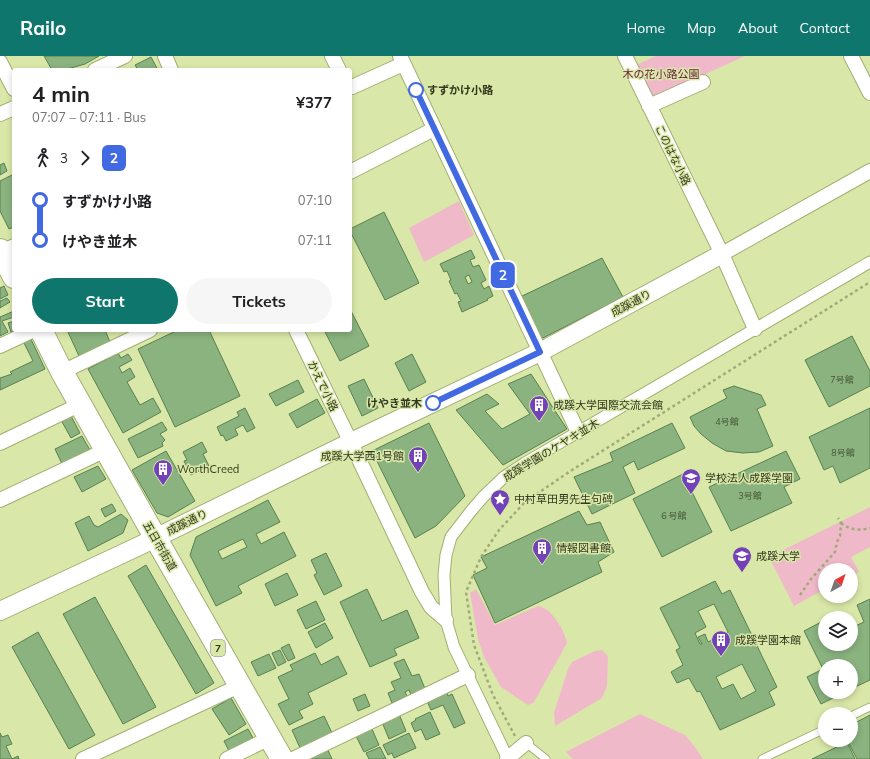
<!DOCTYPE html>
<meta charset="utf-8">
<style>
body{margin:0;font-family:Mulish,"Noto Sans JP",sans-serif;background:#f6f6f6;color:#202124;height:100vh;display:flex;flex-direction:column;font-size:15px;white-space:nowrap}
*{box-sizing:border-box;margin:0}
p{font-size:13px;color:#757577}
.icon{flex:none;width:22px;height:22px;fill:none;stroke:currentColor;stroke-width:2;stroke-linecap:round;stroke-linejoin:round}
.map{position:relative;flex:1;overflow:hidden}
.details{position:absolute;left:12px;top:12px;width:340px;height:264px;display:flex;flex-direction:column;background:#fff;border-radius:4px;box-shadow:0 2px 6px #0003}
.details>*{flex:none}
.badge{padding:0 8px;border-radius:6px;font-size:14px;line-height:26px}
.needle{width:26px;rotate:40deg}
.buttons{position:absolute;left:818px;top:507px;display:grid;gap:8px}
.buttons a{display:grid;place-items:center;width:40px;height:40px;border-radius:50%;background:#fff;box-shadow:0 2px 6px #0003;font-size:20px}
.map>.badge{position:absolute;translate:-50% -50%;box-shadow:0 0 0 2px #fff}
.legs{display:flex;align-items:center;gap:6px;height:44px;padding:0 20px;font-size:13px}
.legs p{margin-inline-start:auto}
.overview{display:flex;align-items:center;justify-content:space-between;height:68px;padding:0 20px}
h1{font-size:22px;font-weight:700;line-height:30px}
.primary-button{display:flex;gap:8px;margin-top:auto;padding:8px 20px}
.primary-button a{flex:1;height:46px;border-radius:24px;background:#0f766e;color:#fff;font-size:16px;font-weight:700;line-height:46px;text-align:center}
.primary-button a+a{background:#f6f6f6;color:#202124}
ul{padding:0 20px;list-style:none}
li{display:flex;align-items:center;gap:14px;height:40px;font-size:15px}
li i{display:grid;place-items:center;width:6px;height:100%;margin:0 5px;background:currentColor}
li i::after{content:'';width:10px;height:10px;margin:-5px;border:3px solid;border-radius:50%;background:#fff}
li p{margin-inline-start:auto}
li:first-child i{background:linear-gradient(#0000 50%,currentColor 0)}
li:last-child i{background:linear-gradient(currentColor 50%,#0000 0)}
header{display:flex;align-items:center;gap:24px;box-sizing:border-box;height:56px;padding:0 20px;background:#0f766e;color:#fff}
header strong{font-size:19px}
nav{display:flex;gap:22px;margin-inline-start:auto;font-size:14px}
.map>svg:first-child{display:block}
.green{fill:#efb9c9}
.building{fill:#8ab37f;stroke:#59804f;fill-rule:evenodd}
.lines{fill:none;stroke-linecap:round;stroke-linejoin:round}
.service-casing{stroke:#a1af71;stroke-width:9}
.pedestrian-casing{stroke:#a1af71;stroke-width:13}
.minor-casing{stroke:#a1af71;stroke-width:16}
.tertiary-casing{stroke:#a1af71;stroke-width:20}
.primary-casing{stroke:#a1af71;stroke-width:24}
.path{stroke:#a0ab79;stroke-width:2.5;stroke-dasharray:3 3;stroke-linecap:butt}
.service{stroke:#fff;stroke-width:7}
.pedestrian{stroke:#fff;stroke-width:11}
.minor{stroke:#fff;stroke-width:14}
.tertiary{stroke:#fff;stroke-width:18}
.primary{stroke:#fff;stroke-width:22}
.line-1-casing{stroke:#fff;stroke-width:9}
.line-1{stroke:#4169e1;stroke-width:6}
.stop-1-dot{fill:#fff;stroke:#4169e1;stroke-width:2}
.labels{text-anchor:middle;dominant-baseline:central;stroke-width:3;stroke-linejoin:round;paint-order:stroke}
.number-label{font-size:9px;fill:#485736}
.shield{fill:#d9e8a8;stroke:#646d47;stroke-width:1}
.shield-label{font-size:10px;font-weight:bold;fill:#32381e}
.park-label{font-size:11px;fill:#691a3b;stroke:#d9e8a8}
.stop-label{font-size:11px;font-weight:bold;fill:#32381e;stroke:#d9e8a8;text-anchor:start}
.street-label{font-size:11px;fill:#32381e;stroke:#d9e8a8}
.poi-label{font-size:11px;fill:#32381e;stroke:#d9e8a8;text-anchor:start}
</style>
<header>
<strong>Railo</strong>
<nav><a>Home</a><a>Map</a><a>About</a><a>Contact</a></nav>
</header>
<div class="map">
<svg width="870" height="703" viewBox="0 0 870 703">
<rect width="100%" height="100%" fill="#d9e8a8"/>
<g class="green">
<path d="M656,0H745L653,42L636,9Z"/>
<path d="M459,145L474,179L424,206L409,172Z"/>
<path d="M870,451V491L851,501L859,516L851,520V514H825V533L794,550L769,501Z"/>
<path d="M476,533L495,569L538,550C551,551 565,575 567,587L534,646L528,649L501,631L484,601L478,583L470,537Z"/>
<path d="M602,594L608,600L607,630L602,642L555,670L554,657L568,613L572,606L595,595Z"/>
<path d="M640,658L685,679L695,691L703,703H573L566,696Z"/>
</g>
<g class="building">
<path d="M44,0H99L85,8L64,14H52Z"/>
<path d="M151,1L158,14H138L135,9Z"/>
<path d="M4,107L7,115L0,119V109Z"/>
<path d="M14,118V171L9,173L0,155V125Z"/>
<path d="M384,156L419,227L385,244L350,175V173Z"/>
<path d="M471,194L475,202L470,204L473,211L479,209L486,224L481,227L484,233L489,230L493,240L487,243L488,244L462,256L458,246L461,245L457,237L455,238L449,225L451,224L447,215L444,216L440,208ZM469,219L472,226L468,228L465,221Z"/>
<path d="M602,202L623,241L541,283L520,241Z"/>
<path d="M4,230L8,239L0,243V232Z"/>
<path d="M7,242L10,246L0,252V245Z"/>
<path d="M350,253L369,290L340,305L324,274H350Z"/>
<path d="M14,255V261L2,265L8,276L0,280V261Z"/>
<path d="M14,265V274H15L11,276L8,267Z"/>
<path d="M67,274H105L110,286L79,300Z"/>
<path d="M178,274H209L240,340L175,371L138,293Z"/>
<path d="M852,280L870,315V330L829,351L805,304Z"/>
<path d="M30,281L45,313L0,334V322L12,318L10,316L33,305L23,285Z"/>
<path d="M118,297L121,302L128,298L132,304L119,311L122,317L130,312L135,321L127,326L140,349L153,342L161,356L123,377L88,313Z"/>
<path d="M412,298L426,326L409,335L395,307Z"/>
<path d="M531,318L567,373L503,409L456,354L487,338L499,348L485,355L502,373L530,358L508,328Z"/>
<path d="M364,323L378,352L362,360L348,330Z"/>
<path d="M298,324L304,336L276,350L269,338Z"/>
<path d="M734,330L761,339L766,349L757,353L773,390L759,396L743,397L726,395L712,387L701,378L694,370L690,361L727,342L723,334Z"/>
<path d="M317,343L325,357L297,372L289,358Z"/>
<path d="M245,352L255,372L247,376L243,369L235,373L238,379L226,385L223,379L221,380L217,371L239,360L237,356Z"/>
<path d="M870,352V412L840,427L833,410L824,414L809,381Z"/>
<path d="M70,358L80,377L71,382L61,364Z"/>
<path d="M162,366L167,374L160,378L165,384L162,387L163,390L138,402L128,383Z"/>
<path d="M429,367L465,440L436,470L415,482L372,395Z"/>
<path d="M672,367L685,392L638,414L634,405L623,411L635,437L592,458L574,421L613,405L610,397Z"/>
<path d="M82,380L91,396L63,410L55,393Z"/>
<path d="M202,386L207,396L203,398L209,410L191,419L184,405L187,404L183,396Z"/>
<path d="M166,395L195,445L168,461L157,457L132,414Z"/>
<path d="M786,395L800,423L784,431L792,447L731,475L709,431Z"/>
<path d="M98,410L106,423L82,436L74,421Z"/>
<path d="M683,418L712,476L662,501L633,443Z"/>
<path d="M268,444L280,466L256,478L261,488L284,476L296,500L238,530L242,537L216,550L190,499L196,481ZM243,483L247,491L222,503L218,495Z"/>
<path d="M112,448L116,455L105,461L101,453Z"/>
<path d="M579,455L587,469L600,466L614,496L598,506L602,516L495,567L473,519L487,512L481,501Z"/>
<path d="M121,458L128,464L123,477L88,495L75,467L89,460L94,469L98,471Z"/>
<path d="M326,497L342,530L324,539L314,519L317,517L311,504Z"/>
<path d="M146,509L214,627L196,638L128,520Z"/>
<path d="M287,517L298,539L275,550L265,528Z"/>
<path d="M715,525L722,538L730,534L777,631L769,636L775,649L720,674L700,635L697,636L689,622L677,627L671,616L683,609L676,594L680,592L660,552ZM714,548L728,576L708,586L705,578L698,581L702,588H700L695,577L706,571L698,555ZM742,608L756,635L741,643L733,628L722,633L716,621Z"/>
<path d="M367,533L382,565L407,554L419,582L394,593L397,599L370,611L340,546Z"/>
<path d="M95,541L156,651L123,668L63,558Z"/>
<path d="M870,543V624L851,633V610H825V636H845L821,648L807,621L823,613L804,575L825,564V588H851V572L864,566L857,549Z"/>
<path d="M316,545L325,564L306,573L297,554Z"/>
<path d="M325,567L333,582L316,592L308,576Z"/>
<path d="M38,576L95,679L69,693L12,591Z"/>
<path d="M289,588L295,602L288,605L281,592Z"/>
<path d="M280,594L286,606L278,610L272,597Z"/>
<path d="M315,597L321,609L338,600L347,618L308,637L313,648L299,655L303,662L289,669L278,648L289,643L278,621L293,614L290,609Z"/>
<path d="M269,598L276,612L258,620L251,606Z"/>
<path d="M404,603L412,620L419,618L426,635L412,641L409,634L405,636L407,640L392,647L388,637L395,634L391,626L401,622L394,607Z"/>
<path d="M447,636L448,640L452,638L465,667L454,672L443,649L431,654L427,645Z"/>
<path d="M365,638L370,650L358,655L353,643Z"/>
<path d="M231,642L246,668L229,679L212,653Z"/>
<path d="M430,656L440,678L426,684L421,673L415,676L411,667L416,664L415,663Z"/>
<path d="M399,658L406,675L389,683L382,666Z"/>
<path d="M870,659V703H857L847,684H851V669Z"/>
<path d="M324,660L332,677L300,692L292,674Z"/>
<path d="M371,671L379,689L364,696L355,678Z"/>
<path d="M248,673L253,682L229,695L224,685Z"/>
<path d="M0,677L2,681L8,679L12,688L6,690L12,703L18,700L19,703H0Z"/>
<path d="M409,677L416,692L394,702L392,697L388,699L383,689Z"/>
<path d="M847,686L855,703H812Z"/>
<path d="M380,691L386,703H369L366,697Z"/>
<path d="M327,692L332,703H310L309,700Z"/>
</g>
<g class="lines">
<defs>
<g id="service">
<path d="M851,660L870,651"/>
<path d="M526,687L546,703"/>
<path d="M762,703L825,673"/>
</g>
<path id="pedestrian" d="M508,703L454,591L446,564L444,519L446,499L451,481L471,455L483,441L504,421L525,407L870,206"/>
<g id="minor">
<path d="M165,0L171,14"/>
<path d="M332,0L339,14"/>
<path d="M400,0L578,376"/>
<path d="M625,0L722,198L755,273"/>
<path d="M851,0L870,37"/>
<path d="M0,6L14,33"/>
<path d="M95,14L125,0"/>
<path d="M350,31H352L403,8"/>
<path d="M649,50L703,26"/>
<path d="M0,58L14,52"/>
<path d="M350,116L434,73"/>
<path d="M1,196L14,190"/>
<path d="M722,198L870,115"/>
<path d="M296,274L357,399L422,536L431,551L446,564"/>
<path d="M0,290L34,274"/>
<path d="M62,316L150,274"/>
<path d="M0,387L81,348"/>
<path d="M0,444L106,394"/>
<path d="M83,703L239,630"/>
<path d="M227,703L270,682"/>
<path d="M293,703L468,619"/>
<path d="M507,703L526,687"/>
</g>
<path id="tertiary" d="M0,555L139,490L351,386L540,296L722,198"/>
<g id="primary">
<path d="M0,194L14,221"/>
<path d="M41,274L62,316L155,481L282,703"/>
</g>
</defs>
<use href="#service" class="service-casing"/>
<use href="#pedestrian" class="pedestrian-casing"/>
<use href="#minor" class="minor-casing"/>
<use href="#tertiary" class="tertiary-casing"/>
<use href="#primary" class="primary-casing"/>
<g class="path">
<path d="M841,467C850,474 859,475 870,472"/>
<path d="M800,539L811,523L835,496L837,486L840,480L841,467L838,462"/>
<path d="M515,680L493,639L474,589L466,536L481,501L499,474L525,446L569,416L870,226"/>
</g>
<use href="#service" class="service"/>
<use href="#pedestrian" class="pedestrian"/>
<use href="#minor" class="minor"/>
<use href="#tertiary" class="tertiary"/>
<use href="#primary" class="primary"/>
</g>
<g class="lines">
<defs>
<path id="line-1" d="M416,34L540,296L433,347"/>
</defs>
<use href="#line-1" class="line-1-casing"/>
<use href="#line-1" class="line-1"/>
</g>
<defs>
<symbol id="building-pin" viewBox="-11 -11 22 30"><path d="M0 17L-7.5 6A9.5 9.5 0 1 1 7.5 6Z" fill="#7341b8" stroke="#d9e8a8"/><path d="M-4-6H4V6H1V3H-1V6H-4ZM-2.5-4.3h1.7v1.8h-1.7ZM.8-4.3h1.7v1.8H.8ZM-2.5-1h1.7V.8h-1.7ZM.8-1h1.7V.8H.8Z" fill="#fff"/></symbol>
<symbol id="university-pin" viewBox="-11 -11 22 30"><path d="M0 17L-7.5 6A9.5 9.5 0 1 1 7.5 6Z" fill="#7341b8" stroke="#d9e8a8"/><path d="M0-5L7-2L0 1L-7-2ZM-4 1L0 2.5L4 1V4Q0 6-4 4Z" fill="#fff"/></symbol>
<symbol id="sight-pin" viewBox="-11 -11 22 30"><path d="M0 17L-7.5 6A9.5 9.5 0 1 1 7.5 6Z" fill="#7341b8" stroke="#d9e8a8"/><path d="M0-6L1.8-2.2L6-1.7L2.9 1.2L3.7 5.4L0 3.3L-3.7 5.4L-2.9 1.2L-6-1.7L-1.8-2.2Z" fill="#fff"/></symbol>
</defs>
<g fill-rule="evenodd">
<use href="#building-pin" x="528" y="338" width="22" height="30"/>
<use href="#building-pin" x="407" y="389" width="22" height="30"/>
<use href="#building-pin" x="152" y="402" width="22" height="30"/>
<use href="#university-pin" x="680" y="411" width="22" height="30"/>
<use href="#sight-pin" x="489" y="432" width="22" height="30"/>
<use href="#building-pin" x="531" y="481" width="22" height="30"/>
<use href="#university-pin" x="731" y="489" width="22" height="30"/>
<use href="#building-pin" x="710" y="573" width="22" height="30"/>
</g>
<g class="stop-1-dot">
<circle cx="416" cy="34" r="7"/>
<circle cx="433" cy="347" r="7"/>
</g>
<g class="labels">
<g class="number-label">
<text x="842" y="323">7号館</text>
<text x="727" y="365">4号館</text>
<text x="843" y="396">8号館</text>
<text x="750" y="439">3号館</text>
<text x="673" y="459">６号館</text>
</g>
<rect class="shield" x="211" y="584" width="14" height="16" rx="3"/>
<g class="shield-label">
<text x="218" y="592">7</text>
</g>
<g class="park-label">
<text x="661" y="18">木の花小路公園</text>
</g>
<g class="stop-label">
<text x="427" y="34">すずかけ小路</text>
<text x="422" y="347" text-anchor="end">けやき並木</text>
</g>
<g class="street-label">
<text transform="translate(673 99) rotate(64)">このはな小路</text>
<text transform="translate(631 247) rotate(-28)">成蹊通り</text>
<text transform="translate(323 330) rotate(64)">かえで小路</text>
<text transform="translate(551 394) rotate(-31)">成蹊学園のケヤキ並木</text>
<text transform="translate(187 466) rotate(-26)">成蹊通り</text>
<text transform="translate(160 490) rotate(60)">五日市街道</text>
</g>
<g class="poi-label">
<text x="553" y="349">成蹊大学国際交流会館</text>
<text x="404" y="400" text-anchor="end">成蹊大学西1号館</text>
<text x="177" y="413">WorthCreed</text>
<text x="705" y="422">学校法人成蹊学園</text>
<text x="514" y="443">中村草田男先生句碑</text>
<text x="556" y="492">情報図書館</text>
<text x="756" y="500">成蹊大学</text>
<text x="735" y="584">成蹊学園本館</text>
</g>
</g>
</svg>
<div class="buttons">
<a><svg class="needle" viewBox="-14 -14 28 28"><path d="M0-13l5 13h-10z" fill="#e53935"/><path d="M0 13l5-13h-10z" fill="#757577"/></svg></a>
<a><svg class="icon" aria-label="layers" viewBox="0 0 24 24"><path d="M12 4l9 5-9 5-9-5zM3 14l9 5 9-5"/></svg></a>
<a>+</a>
<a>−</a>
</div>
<b class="badge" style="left:503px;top:219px;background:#4169e1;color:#fff">2</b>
<section class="details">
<div class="overview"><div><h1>4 min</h1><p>07:07 – 07:11 · Bus</p></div><b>¥377</b></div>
<div class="legs"><svg class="icon" aria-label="walk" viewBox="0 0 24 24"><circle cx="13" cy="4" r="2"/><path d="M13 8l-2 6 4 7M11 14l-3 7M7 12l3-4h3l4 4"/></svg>3<svg class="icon" aria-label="forward" viewBox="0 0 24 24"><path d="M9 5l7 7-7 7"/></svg><b class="badge" style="background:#4169e1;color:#fff">2</b></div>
<ul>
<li><i style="color:#4169e1"></i><b>すずかけ小路</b><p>07:10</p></li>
<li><i style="color:#4169e1"></i><b>けやき並木</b><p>07:11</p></li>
</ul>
<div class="primary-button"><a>Start</a><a>Tickets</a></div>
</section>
</div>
